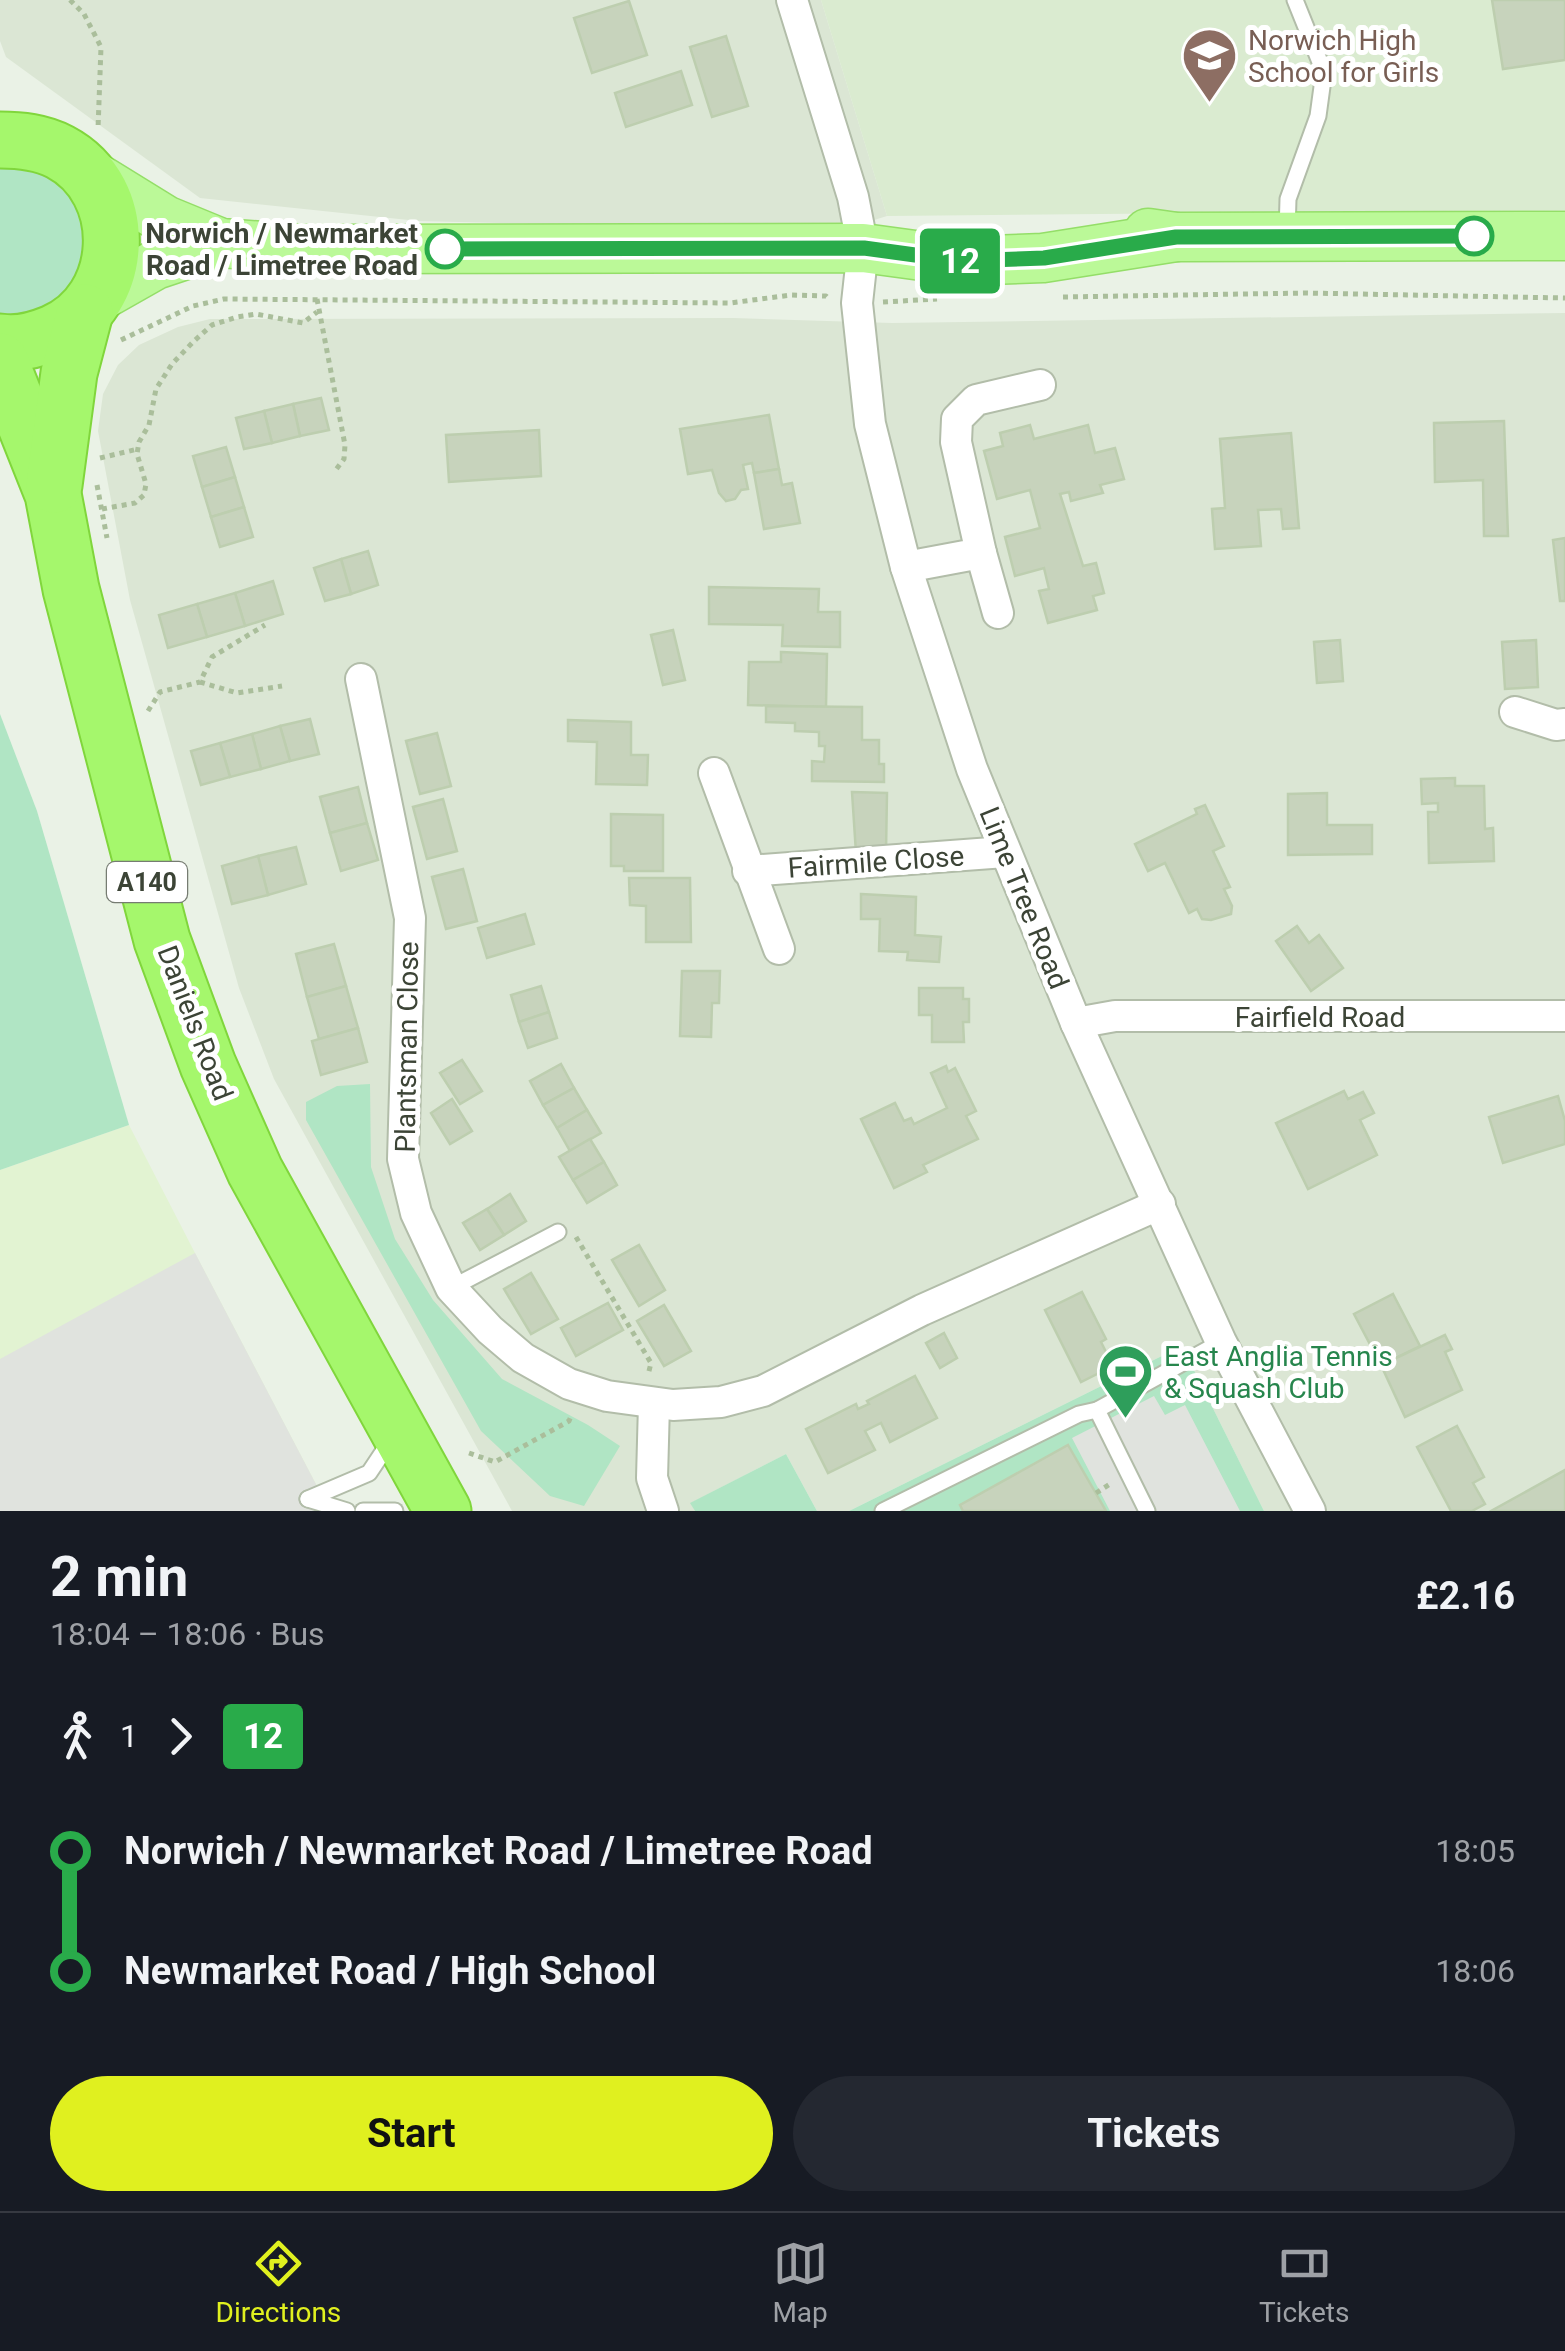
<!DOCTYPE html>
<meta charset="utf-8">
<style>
body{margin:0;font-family:Roboto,sans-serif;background:#242831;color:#f1f3f6;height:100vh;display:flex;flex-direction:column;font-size:38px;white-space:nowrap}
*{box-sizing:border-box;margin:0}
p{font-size:32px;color:#9ea1a6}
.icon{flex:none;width:55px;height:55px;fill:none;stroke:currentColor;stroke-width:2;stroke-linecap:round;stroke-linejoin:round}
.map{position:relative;height:1511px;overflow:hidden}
.panel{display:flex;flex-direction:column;background:#171b24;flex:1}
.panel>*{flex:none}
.badge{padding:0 20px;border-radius:8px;font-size:35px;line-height:65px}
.map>.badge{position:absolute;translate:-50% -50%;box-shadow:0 0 0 5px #fff}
.legs{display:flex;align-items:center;gap:15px;height:110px;padding:0 50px;font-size:32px}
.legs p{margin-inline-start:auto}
.headline{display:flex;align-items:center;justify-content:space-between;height:170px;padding:0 50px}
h1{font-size:55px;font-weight:700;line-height:75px}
.cta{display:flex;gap:20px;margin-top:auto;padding:20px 50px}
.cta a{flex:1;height:115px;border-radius:60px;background:#e0f01f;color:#111;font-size:40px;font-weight:700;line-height:115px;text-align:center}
.cta a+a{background:#242831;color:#f1f3f6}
ul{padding:0 50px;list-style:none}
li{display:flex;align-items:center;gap:35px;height:120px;font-size:38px}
li i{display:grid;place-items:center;width:15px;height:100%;margin:0 12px;background:currentColor}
li i::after{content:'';width:25px;height:25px;margin:-12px;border:8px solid;border-radius:50%;background:#171b24}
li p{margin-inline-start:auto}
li:first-child i{background:linear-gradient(#0000 50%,currentColor 0)}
li:last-child i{background:linear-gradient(currentColor 50%,#0000 0)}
.dock{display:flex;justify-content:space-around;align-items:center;height:140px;border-top:2px solid #363941;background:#171b24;font-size:28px;color:#9ea1a6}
.dock a{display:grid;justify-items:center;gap:5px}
.dock .active{color:#e0f01f}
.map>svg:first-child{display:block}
.residential{fill:#dbe6d4}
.commercial{fill:#e2f3d2}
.education{fill:#daebd0}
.green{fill:#b0e5c4}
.parking{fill:#e0e3de}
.building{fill:#c7d3bc;stroke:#bdceaf;stroke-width:2.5}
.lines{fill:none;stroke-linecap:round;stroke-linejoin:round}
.lane-casing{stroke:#b2bda9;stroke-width:19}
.street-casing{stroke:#b2bda9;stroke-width:34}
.primary-casing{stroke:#94de68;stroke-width:51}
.highway-casing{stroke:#80d63c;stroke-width:59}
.path{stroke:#aabe9b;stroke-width:5;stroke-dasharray:5 5;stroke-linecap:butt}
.lane{stroke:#fff;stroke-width:15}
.street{stroke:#fff;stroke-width:30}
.primary{stroke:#bbf998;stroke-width:48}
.highway{stroke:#a5f76c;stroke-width:55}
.line-1-casing{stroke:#fff;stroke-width:22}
.line-1{stroke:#29ab4a;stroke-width:15}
.stop-1-dot{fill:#fff;stroke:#29ab4a;stroke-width:5}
.labels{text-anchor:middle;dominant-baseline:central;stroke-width:10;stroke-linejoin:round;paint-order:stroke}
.shield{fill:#fff;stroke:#767c72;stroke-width:2.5}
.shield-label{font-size:25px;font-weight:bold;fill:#3c4436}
.education-label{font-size:28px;fill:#785e54;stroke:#fff;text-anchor:start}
.stop-label{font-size:28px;font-weight:bold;fill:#3c4436;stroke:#fff;text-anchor:end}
.street-label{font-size:28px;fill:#3c4436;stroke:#fff}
.leisure-label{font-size:28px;fill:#27864d;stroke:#fff;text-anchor:start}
</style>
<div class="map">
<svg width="1565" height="1511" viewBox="0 0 1565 1511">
<rect width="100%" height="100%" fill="#eaf2e6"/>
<g class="residential">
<path d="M0,0H821L887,216L839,231L418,221L200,198L6,57L0,41Z"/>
<path d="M1565,313V1511H1264L1182,1346L849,1511H817L786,1454L691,1503L695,1511H512L274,1079L239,988L130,600L98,431L103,394L118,365L139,345L178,327L210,319L733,318L892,323Z"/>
</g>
<path class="commercial" d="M129,1125L195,1253L330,1511H0V1170Z"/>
<path class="education" d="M821,0H1565V210L887,216Z"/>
<g class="green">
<path d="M0,160L60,174L92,227C87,246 83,273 73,289C58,313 25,316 0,315Z"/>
<path d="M0,714L37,811L129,1125L0,1170Z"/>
<path d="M370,1084L371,1167L395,1239L433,1300L502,1379L588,1425L620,1446L584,1506L550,1496L481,1431L306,1120V1102L337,1086Z"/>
<path d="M1182,1346L1264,1511H849Z"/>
<path d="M786,1454L817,1511H695L690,1503Z"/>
</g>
<g class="parking">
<path d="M195,1253L330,1511H0V1359Z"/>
<path d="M1154,1396L1165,1415L1185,1405L1240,1511H1110L1072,1438Z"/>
</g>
<g class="building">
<path d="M1492,0H1565V60L1503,69Z"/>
<path d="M629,1L647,55L592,73L574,18Z"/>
<path d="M726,36L748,106L712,117L690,47Z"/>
<path d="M681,71L692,105L626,127L615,93Z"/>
<path d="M321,398L329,430L300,436L293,404Z"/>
<path d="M293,404L300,436L272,443L264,411Z"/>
<path d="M264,411L272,443L244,449L236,418Z"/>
<path d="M769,415L779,469L754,473L752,463L743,465L748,489L741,490L735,499L726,501L719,493L712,470L688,474L680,429Z"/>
<path d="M1504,421L1508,536H1484L1483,480L1435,482L1434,423Z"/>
<path d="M1030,425L1034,439L1088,425L1095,453L1115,448L1124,479L1100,485L1103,493L1071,501L1069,492L1060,494L1083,566L1096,563L1104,593L1093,596L1097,610L1048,623L1039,591L1049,589L1044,568L1015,576L1005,537L1040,528L1030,490L997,499L984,451L1003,446L1000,433Z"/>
<path d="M539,430L541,476L449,482L446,435Z"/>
<path d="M1291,433L1299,528L1283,529L1281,509L1258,510L1261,546L1215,549L1212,509L1225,508L1220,439Z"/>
<path d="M226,447L235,477L202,487L193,456Z"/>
<path d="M779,469L782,485L792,483L800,523L764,529L754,473Z"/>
<path d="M235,477L244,507L211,517L202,487Z"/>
<path d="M244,507L253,537L220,547L211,517Z"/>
<path d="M1565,538V601H1560L1553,540Z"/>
<path d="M368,551L378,585L351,594L341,559Z"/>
<path d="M341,559L351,594L325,601L314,568Z"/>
<path d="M273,581L283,614L245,626L235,593Z"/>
<path d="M709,587L819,589L818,612H840V647L782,646L783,625L709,624Z"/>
<path d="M235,593L245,626L207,637L197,604Z"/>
<path d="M197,604L207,637L168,648L159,615Z"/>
<path d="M673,630L685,680L663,685L651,635Z"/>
<path d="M1340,640L1343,681L1317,683L1314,642Z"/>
<path d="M1536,640L1538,687L1505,689L1502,642Z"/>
<path d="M781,652L827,654L826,707L748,705L749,662H781Z"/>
<path d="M766,706L862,707V740H879V764H884V782L812,781V761L824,762L825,746H819V732L795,731V723L766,722Z"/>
<path d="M310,719L319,754L290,761L280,726Z"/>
<path d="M568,720L631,722V755H648L647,785L596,784L597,742L568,741Z"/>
<path d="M280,726L290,761L261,769L252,734Z"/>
<path d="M437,733L451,786L420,794L406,741Z"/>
<path d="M252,734L261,769L230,777L220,743Z"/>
<path d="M220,743L230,777L201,785L191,751Z"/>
<path d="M1455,778V786H1484L1485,829L1493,828L1494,861L1429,863L1428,812H1438V803L1422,804L1421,779Z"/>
<path d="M358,787L367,823L330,833L320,797Z"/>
<path d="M852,792L887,793L886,852L856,853Z"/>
<path d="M1327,793V825H1372V854L1288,855V794Z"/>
<path d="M443,799L457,851L427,859L413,807Z"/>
<path d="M1205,805L1224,846L1213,851L1230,887L1224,889L1232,906L1231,914L1211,920L1202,919L1197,909L1189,913L1165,863L1148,871L1135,844L1197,814L1195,809Z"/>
<path d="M611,814L663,815V871H624V866H611Z"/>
<path d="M367,823L378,860L341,871L330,833Z"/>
<path d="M296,847L306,884L268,895L258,856Z"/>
<path d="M258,856L268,895L232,904L222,866Z"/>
<path d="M463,869L477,921L446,929L432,877Z"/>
<path d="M629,878H690L691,942H646V906L630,905Z"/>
<path d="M861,894L916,897L915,935L941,937L939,962L907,960L908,952L879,951L880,919H861Z"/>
<path d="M525,914L534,944L487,958L478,928Z"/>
<path d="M1297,926L1309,943L1319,935L1343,968L1311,991L1276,941Z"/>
<path d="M334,944L346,986L307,997L296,954Z"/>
<path d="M682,971H720L719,1003H712L711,1037L680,1036Z"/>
<path d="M346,986L358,1028L319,1039L307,997Z"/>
<path d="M541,986L549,1012L519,1022L511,995Z"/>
<path d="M919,988H963V999H969V1022H963L964,1042H932V1015H919Z"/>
<path d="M549,1012L557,1038L528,1048L519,1022Z"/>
<path d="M358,1028L367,1062L321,1075L312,1041Z"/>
<path d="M462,1060L482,1091L460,1104L440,1073Z"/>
<path d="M561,1064L574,1088L543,1105L530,1081Z"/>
<path d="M946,1066L948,1072L955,1068L976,1111L966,1116L978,1139L923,1165L927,1172L894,1188L861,1119L895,1103L904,1121L911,1118L914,1124L947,1108L931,1073Z"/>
<path d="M574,1088L587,1110L557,1128L543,1105Z"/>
<path d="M1344,1091L1348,1099L1363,1092L1374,1113L1360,1120L1377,1155L1308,1189L1276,1123Z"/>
<path d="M1558,1096L1565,1121V1144L1503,1163L1489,1117Z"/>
<path d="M452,1099L472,1131L450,1144L431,1113Z"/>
<path d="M587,1110L601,1133L570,1151L557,1128Z"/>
<path d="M590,1139L604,1162L573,1180L559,1157Z"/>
<path d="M604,1162L617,1185L587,1203L573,1180Z"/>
<path d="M510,1194L526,1221L504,1235L487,1209Z"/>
<path d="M487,1209L504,1235L480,1250L463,1223Z"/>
<path d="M639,1245L665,1290L639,1306L612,1260Z"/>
<path d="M531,1273L558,1319L531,1334L504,1289Z"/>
<path d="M1082,1292L1106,1339L1101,1342L1113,1366L1081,1382L1045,1310Z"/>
<path d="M1393,1294L1420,1346L1381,1365L1354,1314Z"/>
<path d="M608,1303L623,1330L576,1356L561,1328Z"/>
<path d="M664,1305L691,1351L664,1366L637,1321Z"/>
<path d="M944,1333L957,1358L940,1368L926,1343Z"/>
<path d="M1445,1335L1452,1349L1445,1352L1462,1390L1405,1417L1381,1365Z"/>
<path d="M915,1376L937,1418L890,1442L881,1423L865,1431L875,1450L828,1473L806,1429L856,1404L858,1409L869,1404L867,1401Z"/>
<path d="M1457,1426L1484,1477L1473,1483L1485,1504L1472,1511H1451L1417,1447Z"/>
<path d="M1068,1445L1106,1511H963L960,1505Z"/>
<path d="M1565,1470V1511H1491Z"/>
</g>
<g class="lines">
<defs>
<g id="lane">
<path d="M1287,233L1288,199L1318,116L1324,72L1295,0"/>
<path d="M451,1288L558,1232"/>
<path d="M308,1499L369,1473L391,1440"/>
<path d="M308,1499L347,1511"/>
<path d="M363,1511H395"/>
<path d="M883,1511L1079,1414L1097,1410"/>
<path d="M1147,1511L1097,1410L1221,1342"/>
</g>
<g id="street">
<path d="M792,0L853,197L863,248L857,303L870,424L906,567L972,769L1076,1023L1221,1342L1310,1511"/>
<path d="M981,553L998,613"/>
<path d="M906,567L981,553L956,442L957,419L976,400L1040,385"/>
<path d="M361,679L410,918L403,1159L416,1213L451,1288L490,1330L523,1358L569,1384L607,1396L673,1405L721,1402L763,1391L922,1310L1160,1204"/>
<path d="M1515,712L1556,725L1565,724"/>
<path d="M714,773L779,949"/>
<path d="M748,871L1005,852"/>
<path d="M1076,1023L1115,1016H1565"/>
<path d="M654,1404L652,1478L663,1511"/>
</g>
<g id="primary">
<path d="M84,170L165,220L221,243L303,249L863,248L959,261L1043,258L1176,237"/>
<path d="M1148,233L1176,237L1565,236"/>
<path d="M95,299L155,265L221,243"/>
</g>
<g id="highway">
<path d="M0,140C21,140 41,142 60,152C132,190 127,302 53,333C36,340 18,345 0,342"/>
<path d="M0,361L53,494L71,589L162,940L208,1065L255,1171L443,1511"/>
<path d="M54,485L69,373L85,312"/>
</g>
</defs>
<use href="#lane" class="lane-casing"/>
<use href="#street" class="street-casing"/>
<use href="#primary" class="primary-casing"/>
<use href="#highway" class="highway-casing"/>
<g class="path">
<path d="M70,0L84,14L101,47L98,129"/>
<path d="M1063,297L1306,293L1565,298"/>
<path d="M317,299L345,445L344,459L335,471"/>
<path d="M883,302L937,299"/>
<path d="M121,340L193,306L224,299L730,303L791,295L826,296L830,300"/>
<path d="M100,458L138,449"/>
<path d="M97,485L107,538"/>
<path d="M102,509L135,503L144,495L146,484L137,454L139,442L149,425L156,389L172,364L194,341L212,325L237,317L256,314L303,323L317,312"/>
<path d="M200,682L237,693L282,686"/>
<path d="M148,711L160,692L200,682L212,657L265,625"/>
<path d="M576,1237L651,1363L648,1375"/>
<path d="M469,1453L495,1462L569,1421L572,1414"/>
<path d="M1096,1493L1110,1484"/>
</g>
<use href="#lane" class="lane"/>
<use href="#street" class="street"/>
<use href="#primary" class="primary"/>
<use href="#highway" class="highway"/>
</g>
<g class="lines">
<defs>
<path id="line-1" d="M445,249L864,248L959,261L1044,258L1176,237L1474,236"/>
</defs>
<use href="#line-1" class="line-1-casing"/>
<use href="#line-1" class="line-1"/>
</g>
<defs>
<symbol id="school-pin" viewBox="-11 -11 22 30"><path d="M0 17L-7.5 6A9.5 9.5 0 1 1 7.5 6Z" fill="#8d6e63" stroke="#fff"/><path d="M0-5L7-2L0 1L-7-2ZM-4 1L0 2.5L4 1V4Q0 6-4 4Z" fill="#fff"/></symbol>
<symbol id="stadium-pin" viewBox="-11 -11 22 30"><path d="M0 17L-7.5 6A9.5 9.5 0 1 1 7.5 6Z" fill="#2e9e5b" stroke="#fff"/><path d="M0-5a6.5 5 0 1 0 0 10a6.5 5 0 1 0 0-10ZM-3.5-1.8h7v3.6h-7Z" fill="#fff"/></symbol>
</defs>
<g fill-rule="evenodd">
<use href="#school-pin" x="1178" y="24" width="63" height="86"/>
<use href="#stadium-pin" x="1094" y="1340" width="63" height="86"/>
</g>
<g class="stop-1-dot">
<circle cx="1474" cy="236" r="18"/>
<circle cx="445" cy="249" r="18"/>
</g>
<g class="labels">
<rect class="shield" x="107" y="862" width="80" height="40" rx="8"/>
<g class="shield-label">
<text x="147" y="882">A140</text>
</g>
<g class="education-label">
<text x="1248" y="40">Norwich High<tspan x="1248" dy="32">School for Girls</tspan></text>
</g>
<g class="stop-label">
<text x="418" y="233">Norwich / Newmarket<tspan x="418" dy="32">Road / Limetree Road</tspan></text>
</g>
<g class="street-label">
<text transform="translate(876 862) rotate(-4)">Fairmile Close</text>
<text transform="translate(1024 898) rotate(68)">Lime Tree Road</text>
<text x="1320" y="1017">Fairfield Road</text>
<text transform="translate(195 1023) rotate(69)">Daniels Road</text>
<text transform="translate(407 1047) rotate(-89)">Plantsman Close</text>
</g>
<g class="leisure-label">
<text x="1164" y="1356">East Anglia Tennis<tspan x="1164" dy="32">&amp; Squash Club</tspan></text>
</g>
</g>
</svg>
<b class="badge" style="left:960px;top:261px;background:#29ab4a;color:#fff">12</b>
</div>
<section class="panel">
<div class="headline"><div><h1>2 min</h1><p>18:04 – 18:06 · Bus</p></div><b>£2.16</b></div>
<div class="legs"><svg class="icon" aria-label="walk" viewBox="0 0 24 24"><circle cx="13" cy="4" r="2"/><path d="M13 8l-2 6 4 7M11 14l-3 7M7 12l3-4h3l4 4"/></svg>1<svg class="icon" aria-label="forward" viewBox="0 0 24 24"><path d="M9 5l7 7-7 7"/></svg><b class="badge" style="background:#29ab4a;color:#fff">12</b></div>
<ul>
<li><i style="color:#29ab4a"></i><b>Norwich / Newmarket Road / Limetree Road</b><p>18:05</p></li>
<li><i style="color:#29ab4a"></i><b>Newmarket Road / High School</b><p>18:06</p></li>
</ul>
<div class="cta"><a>Start</a><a>Tickets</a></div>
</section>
<nav class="dock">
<a class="active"><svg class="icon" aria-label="directions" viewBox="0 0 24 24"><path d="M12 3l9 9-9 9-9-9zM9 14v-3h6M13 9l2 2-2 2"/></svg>Directions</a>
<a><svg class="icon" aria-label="map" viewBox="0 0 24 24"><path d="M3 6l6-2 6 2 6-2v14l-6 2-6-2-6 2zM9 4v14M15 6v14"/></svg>Map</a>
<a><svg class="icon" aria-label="tickets" viewBox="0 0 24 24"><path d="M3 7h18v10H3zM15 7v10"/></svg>Tickets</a>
</nav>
